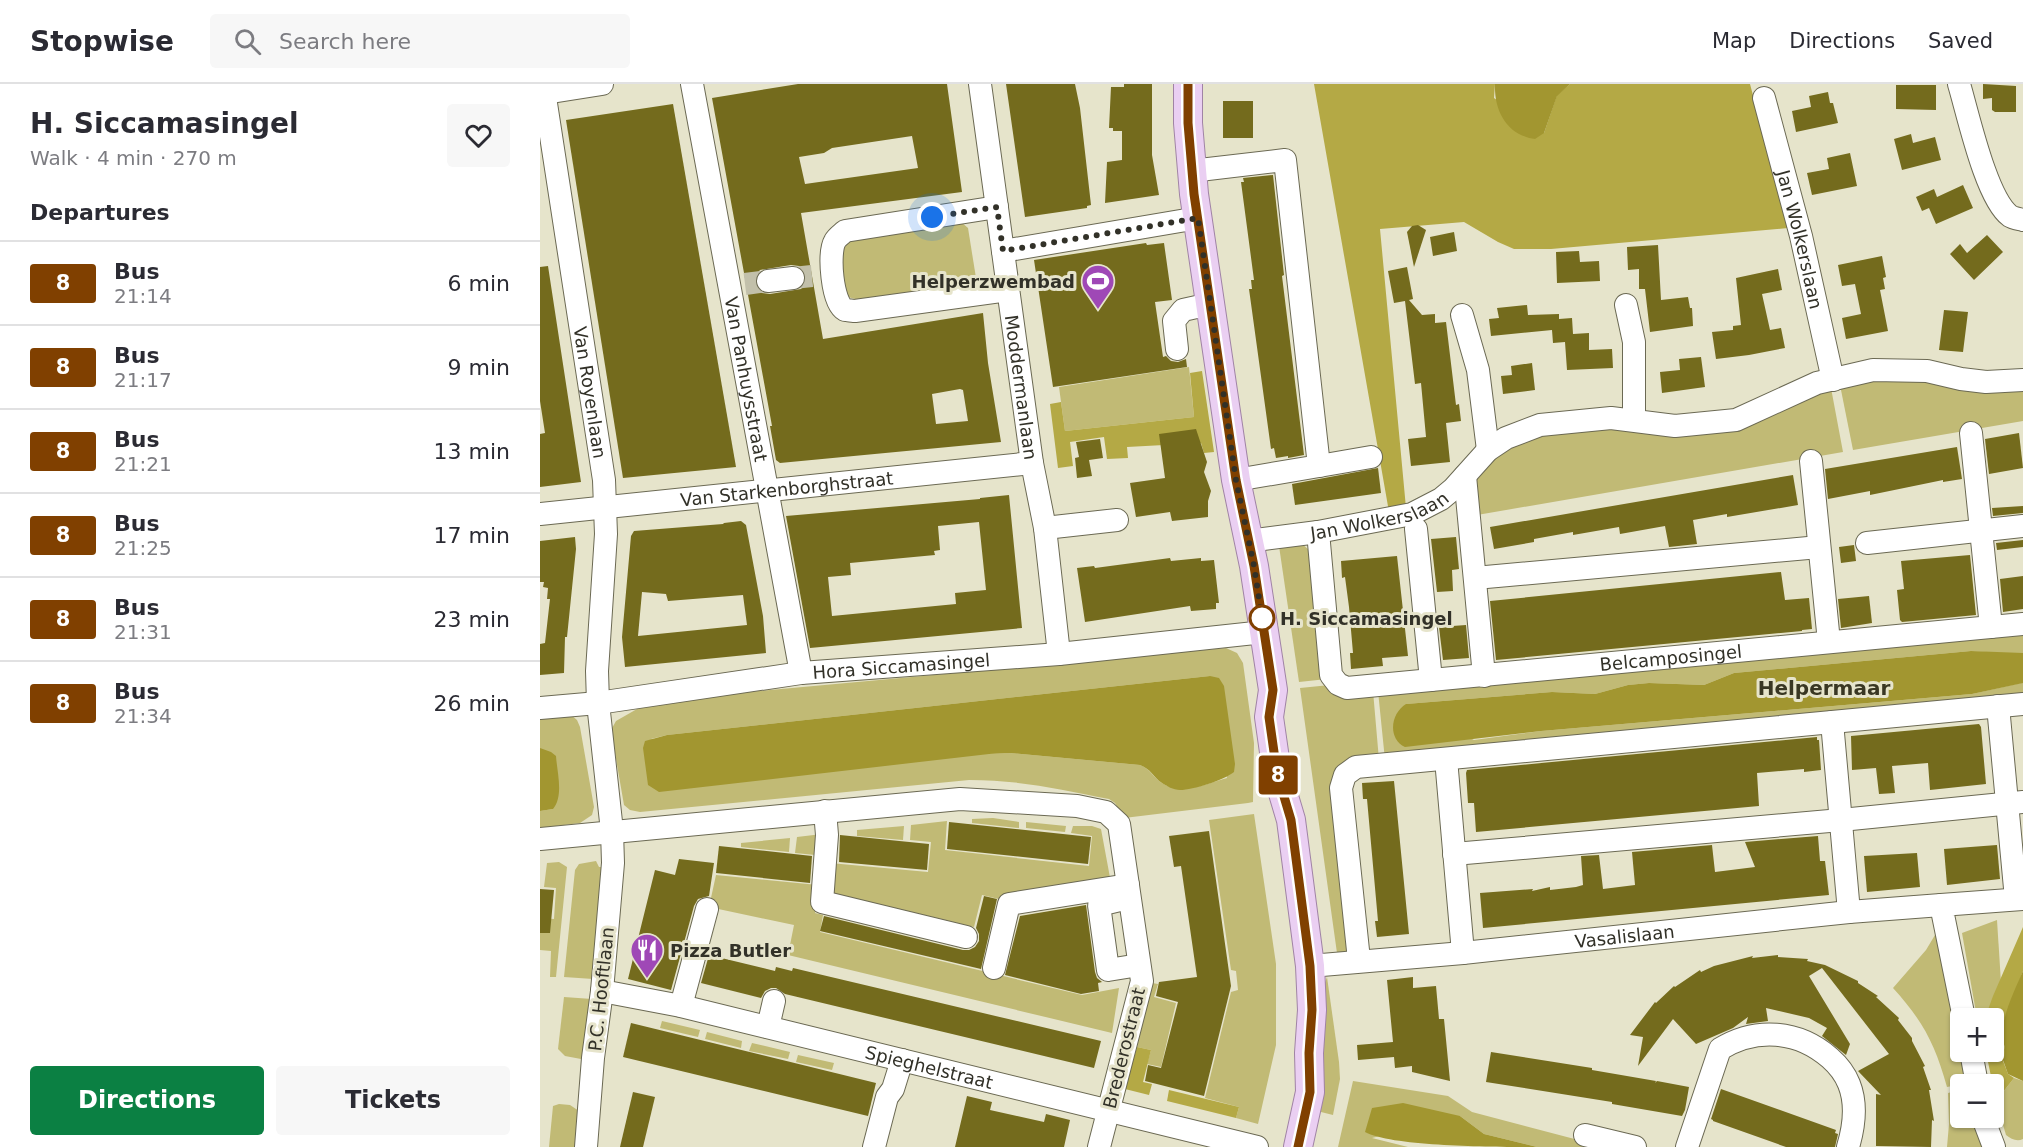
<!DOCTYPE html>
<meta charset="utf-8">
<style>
body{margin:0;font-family:"DejaVu Sans",sans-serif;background:#f7f7f7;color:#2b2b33;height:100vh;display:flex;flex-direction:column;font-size:22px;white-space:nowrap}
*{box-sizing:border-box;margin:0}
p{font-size:20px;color:#7c7c81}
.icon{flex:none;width:33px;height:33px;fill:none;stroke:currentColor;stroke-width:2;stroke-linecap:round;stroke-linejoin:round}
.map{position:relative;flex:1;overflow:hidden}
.side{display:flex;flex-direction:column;background:#fff;width:540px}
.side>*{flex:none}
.badge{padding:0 12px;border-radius:4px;font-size:21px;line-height:39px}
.buttons{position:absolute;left:1410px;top:924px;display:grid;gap:12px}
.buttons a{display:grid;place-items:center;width:54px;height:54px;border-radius:6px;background:#fff;box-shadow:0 2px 4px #0004;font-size:30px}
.you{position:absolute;width:30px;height:30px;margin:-15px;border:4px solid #fff;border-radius:50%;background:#1a73e8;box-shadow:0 0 0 9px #1a73e833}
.map>.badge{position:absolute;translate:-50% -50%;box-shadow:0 0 0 3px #fff}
h2{padding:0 30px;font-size:22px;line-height:54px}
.round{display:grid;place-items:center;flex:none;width:63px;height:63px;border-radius:6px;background:#f7f7f7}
.summary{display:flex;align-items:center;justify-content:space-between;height:102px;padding:0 30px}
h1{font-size:28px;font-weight:700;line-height:45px}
.primary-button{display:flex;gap:12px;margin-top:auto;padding:12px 30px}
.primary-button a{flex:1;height:69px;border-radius:6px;background:#0b8043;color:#fff;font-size:24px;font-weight:700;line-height:69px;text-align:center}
.primary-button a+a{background:#f7f7f7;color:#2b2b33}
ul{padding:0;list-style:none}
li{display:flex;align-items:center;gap:18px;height:84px;padding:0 30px;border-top:2px solid #e1e1e2}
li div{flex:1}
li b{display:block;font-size:22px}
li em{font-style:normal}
li .badge{min-width:66px;font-weight:700;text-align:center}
header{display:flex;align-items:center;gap:36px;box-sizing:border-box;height:84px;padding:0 30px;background:#fff;border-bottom:2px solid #e1e1e2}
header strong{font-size:28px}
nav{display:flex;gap:33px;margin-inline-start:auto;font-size:21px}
.search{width:420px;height:54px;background:#f7f7f7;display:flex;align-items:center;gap:15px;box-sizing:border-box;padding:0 21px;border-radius:6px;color:#7c7c81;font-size:22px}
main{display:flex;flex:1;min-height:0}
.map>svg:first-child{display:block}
.green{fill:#c1ba75;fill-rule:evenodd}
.forest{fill:#b4a945}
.water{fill:#a29630}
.building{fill:#746b1d;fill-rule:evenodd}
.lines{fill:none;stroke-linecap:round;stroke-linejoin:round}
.minor-tunnel{stroke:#c2c0aa;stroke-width:22;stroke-dasharray:22 11;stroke-linecap:butt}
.minor-casing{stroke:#6b6953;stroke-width:24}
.major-casing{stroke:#a083a5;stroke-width:30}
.minor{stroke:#fff;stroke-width:22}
.major{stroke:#eacff2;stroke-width:28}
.line-casing{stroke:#fff;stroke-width:14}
.line{stroke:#804000;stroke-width:9}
.walk{stroke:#323128;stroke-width:6;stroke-dasharray:0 10.8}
.stop-dot{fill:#fff;stroke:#804000;stroke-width:3}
.labels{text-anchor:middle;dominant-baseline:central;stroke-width:6;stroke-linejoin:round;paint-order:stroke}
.street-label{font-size:18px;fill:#323128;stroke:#e6e4cb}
.poi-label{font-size:18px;font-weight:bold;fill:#323128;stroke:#e6e4cb;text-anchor:end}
.stop-label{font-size:18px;font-weight:bold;fill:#323128;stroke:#e6e4cb;text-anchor:start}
.neighbourhood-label{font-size:20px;font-weight:bold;fill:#393723;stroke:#e6e4cb}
</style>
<header>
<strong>Stopwise</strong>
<div class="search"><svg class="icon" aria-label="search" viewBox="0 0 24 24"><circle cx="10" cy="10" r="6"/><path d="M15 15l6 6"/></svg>Search here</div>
<nav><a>Map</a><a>Directions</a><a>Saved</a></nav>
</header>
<main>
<section class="side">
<div class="summary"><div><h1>H. Siccamasingel</h1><p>Walk · 4 min · 270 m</p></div><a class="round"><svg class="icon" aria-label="heart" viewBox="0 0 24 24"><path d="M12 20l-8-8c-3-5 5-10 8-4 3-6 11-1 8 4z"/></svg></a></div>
<h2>Departures</h2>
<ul>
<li><span class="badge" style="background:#804000;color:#fff">8</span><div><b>Bus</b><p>21:14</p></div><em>6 min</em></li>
<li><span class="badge" style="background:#804000;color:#fff">8</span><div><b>Bus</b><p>21:17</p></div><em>9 min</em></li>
<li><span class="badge" style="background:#804000;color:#fff">8</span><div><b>Bus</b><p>21:21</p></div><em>13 min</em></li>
<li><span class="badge" style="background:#804000;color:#fff">8</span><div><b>Bus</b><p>21:25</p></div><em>17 min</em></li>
<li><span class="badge" style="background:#804000;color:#fff">8</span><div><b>Bus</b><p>21:31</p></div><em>23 min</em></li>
<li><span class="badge" style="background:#804000;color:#fff">8</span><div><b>Bus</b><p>21:34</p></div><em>26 min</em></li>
</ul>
<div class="primary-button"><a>Directions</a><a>Tickets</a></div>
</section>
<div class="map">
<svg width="1483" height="1063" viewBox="0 0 1483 1063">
<rect width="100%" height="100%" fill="#e6e4cb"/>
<g class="green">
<path d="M421,138L428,144L436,194L433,199L319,216L308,213L305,207L301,170L303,163L314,155Z"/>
<path d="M649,283L654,333L525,347L519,303Z"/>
<path d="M1337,293L1483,304V337L1313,366L1300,301Z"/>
<path d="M1291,304L1303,368L937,431L933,400L947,375L1002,349L1053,341L1123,349Z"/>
<path d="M761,459L769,466L787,595L759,598L739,462Z"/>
<path d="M1483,548V569L1476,570L1431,567L1194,589L1164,601L1109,599L1088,601L1055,610L1012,608L866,620L934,656L1001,647L1432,610L1481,599H1483V614L845,676L838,607Z"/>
<path d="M686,564L697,569L703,579L714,659L713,718L708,719L584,734L575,719L569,715C520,705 479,696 429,696L100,728L90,726L84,721L71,646L76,637L111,617ZM670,592L687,694C665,700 638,713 618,696C611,690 610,685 600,681L470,669L449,670L111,655L127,651Z"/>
<path d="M790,601L833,607L839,676L806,680L811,867L797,869L760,604Z"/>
<path d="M31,631L37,636L40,643L54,723L52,731L40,739L0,744V727L13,725L0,664V632Z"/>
<path d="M714,730L736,880V961L718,1040L696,1034L699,1023L665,1014L691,908L698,906L696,887L691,886L669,736Z"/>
<path d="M453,734L479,738V744L432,739V735Z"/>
<path d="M407,737L405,766L549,782L552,752L531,749L533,742H552L561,745L571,799L463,816L442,811L434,843L293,809L290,779L388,788L391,758L370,756L371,741Z"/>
<path d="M486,738L526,742L525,748L486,744Z"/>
<path d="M364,742L363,756L317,752V746Z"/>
<path d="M282,750L275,771L255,769L257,753Z"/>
<path d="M250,754L249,768L201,763V759Z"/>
<path d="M56,777L59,783H64L53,895L24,893L35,786L39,780Z"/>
<path d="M19,778L27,783L16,893H10L11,867L0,866V834L14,835L16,804L4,803L7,779Z"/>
<path d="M176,791L278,801L275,829L283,831L280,848L542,911L579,904L572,949L248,871L254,841L169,823Z"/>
<path d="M1457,836L1463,930L1437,934L1422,849Z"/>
<path d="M1398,846L1428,999L1407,1003C1395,960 1383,937 1353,904L1386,866Z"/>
<path d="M787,893L799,978L800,995L793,1031L773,1026L782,907Z"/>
<path d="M612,899L618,900L614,913L636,919L621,983L607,980L611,966L597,963Z"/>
<path d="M24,913L52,915L47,969L41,975L25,972L18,965Z"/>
<path d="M122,937L160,946L158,953L120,944Z"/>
<path d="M167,948L202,957L201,964L165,955Z"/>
<path d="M212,959L250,968L248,975L209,967Z"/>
<path d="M258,971L294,979L292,986L256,978Z"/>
<path d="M1474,994L1483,997V1055C1477,1058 1471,1055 1466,1051L1456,1017Z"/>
<path d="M813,997L908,1012L932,1028L1065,1063H997L944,1050L920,1032L832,1054L868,1063H798Z"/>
<path d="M1420,1006V1034H1436L1443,1063H1407L1409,1040L1408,1009Z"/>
<path d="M19,1020L30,1021L39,1027L36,1063H9L13,1022Z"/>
</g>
<g class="forest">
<path d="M774,0H955L954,14L1004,49L1017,11L1030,0H1210L1248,144L1011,165H974L958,158L924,138L840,145L866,424L849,428Z"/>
<path d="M662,287L674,368L664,369L661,359L587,363L588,374L567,375L564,353L530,358L533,382L518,384L510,320L521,318L525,347L654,333L650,289Z"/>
<path d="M1483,843V887L1465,934L1462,950L1466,971L1463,977L1468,990L1474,994L1456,1017L1446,968H1454V934H1445L1453,912Z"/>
<path d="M597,963L611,966L603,998L612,1000L609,1011L585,1005Z"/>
<path d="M629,1006L699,1023L696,1034L627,1017Z"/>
</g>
<g class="water">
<path d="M955,0H1030L1017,12L1004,49L995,55C967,51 954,27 955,0Z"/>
<path d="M1431,567L1483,569V599L1432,610L1001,647L865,663C847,654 851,629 866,620L1012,608L1055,610L1088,601L1109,599L1164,601L1194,589Z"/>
<path d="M670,592L679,594L684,602L695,680L694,688C684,696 653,706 640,706C633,706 627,702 622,699C613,693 611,685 600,681L470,669L449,670L119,708L108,701L103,664L105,657L127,651Z"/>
<path d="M0,664L11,668L16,672C17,688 24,712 13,725L0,727Z"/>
<path d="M1483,887V997L1468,990L1463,976C1468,966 1462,958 1462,948C1464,928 1475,905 1483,887Z"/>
<path d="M863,1019L920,1032L944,1050L997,1063C958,1063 853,1063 825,1048L832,1024Z"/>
</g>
<g class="building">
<path d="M258,0H407L422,108L261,129L283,255L443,229L448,279L461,358L240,379L236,376L230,342H232L172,14ZM372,52L378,84L265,100L259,73L284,69L292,64ZM251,181L259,182L263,185L266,192V199L261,205L230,210L222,209L217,205L215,199V192L220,186ZM420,305L423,306L428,337L396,340L392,310Z"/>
<path d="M466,0H535L540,24L551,121L547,122V124L485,133Z"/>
<path d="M584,0H612V71L619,111L565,119L567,78L582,76V47H573V44H569L571,3H584Z"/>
<path d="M1443,0L1476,2V28H1455L1452,26V14L1443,15Z"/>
<path d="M1356,1H1396V26L1356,25Z"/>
<path d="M1288,8L1290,19H1293L1298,39L1256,48L1252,27L1271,23L1269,12Z"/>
<rect x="683" y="17" width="30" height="37"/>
<path d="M133,20L196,383L83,394L26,36Z"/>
<path d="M1371,50L1373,59L1395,53L1401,76L1362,86L1354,55Z"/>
<path d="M1310,69L1317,102L1272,111L1267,89L1289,85L1287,74Z"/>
<path d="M733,91L744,191L742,192L764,371L748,374V372L736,374L734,364L731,365L709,205H712L711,196H714L701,98H704L703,94Z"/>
<path d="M1423,101L1433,124L1396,140L1389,124L1382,127L1376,113L1394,105L1397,113Z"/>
<path d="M878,141L886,146L874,183L867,148L872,142Z"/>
<path d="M914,148L917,167L893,172L890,153Z"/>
<path d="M1447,151L1463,168L1434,196L1410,170L1420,160L1427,169Z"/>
<path d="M606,159L607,161L624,159L632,216L615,218L623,273L626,272L631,277L638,278L646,275L647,283L513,303L494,176Z"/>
<path d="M1118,161L1121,216L1148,213L1150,224H1152L1153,242L1110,248L1105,205H1099V185L1088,186L1087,163Z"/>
<path d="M1039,167L1040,178L1059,177L1060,197L1017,199L1016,168Z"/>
<path d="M1342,172L1346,193L1343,194L1345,205L1340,206L1348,247L1306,255L1302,234L1321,230L1315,200L1302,202L1298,181Z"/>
<path d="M8,182L41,398L0,403V350L5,349L0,317V183Z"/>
<path d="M867,183L873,215L869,216L882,231L895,230V239L906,238L916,321L919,320L921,337L906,339L910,378L871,382L868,355L886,353L881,299L875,300L865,217L854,219L848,187Z"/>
<path d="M1238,185L1242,206L1222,210L1230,246L1241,244L1245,264L1209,271L1176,275L1172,248L1193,246V242L1201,241L1196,194Z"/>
<path d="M987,221L988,231L1019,230V235L1032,234L1033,250L1049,249V266L1072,265L1073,284L1027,286L1025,258L1013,259L1012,246L951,252L949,235L959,234L957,224Z"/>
<path d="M1404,226L1428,228L1423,268L1399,266Z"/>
<path d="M1161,273L1165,303L1122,309L1120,288L1140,286L1139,275Z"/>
<path d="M992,279L995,306L963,310L961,292L972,291L971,282Z"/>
<path d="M656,345L667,378L664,388L671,407L668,417V433L632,437L630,428L596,433L590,399L625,394L619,350Z"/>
<path d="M1479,349L1483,384L1449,390L1445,355Z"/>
<path d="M560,355L563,374L549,376L552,392L537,394L535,374L539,373L536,358Z"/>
<path d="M1417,363L1422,395L1403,398V396L1330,411V407L1288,415L1285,385Z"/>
<path d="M838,384L841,409L755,421L752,400Z"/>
<path d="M1253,391L1258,421L1187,433V430L1153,436L1157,460L1129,463L1125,442L1080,450L1079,443L1033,451V448L994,455V458L954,465L950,443Z"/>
<path d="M469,411L482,544L270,564L246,432L440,415V414ZM439,438L446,506L415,509L416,520L292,532L288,493L311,491L310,479L395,471L394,467L400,466L398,442Z"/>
<path d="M1483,422V429L1453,432L1452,424Z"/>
<path d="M201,437L206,441L223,532L226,569L85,583L82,553L91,452L94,447L183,440L184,439ZM102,508L126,510L128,517L203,511L207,541L98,552Z"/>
<path d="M35,453L36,465L27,553H25L24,589L0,591V560L5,559L10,515H7L8,504L3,503L4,498H0V457Z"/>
<path d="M916,453L919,485L912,486L913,507L897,508L891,455Z"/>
<path d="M1483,456V463L1457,466L1456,459Z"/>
<path d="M1314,461L1316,477L1301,479L1299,463Z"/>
<path d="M1430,471L1436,531L1362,538L1360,536L1357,506L1364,505L1361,477Z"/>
<path d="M857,472L868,572L842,574L843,582L811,585L810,569H813L809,523L805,493L802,494L801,477Z"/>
<path d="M630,474L631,477L661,474V477L674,476L679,519H676V525L651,527L650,522L545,538L537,484L554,482L555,484Z"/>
<path d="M1241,488L1245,516L1269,514L1272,545L1262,546V547L956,576L950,517Z"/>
<path d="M1483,492V525L1463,528L1460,495Z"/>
<path d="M1329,512L1332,539L1301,544L1298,515Z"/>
<path d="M926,541L929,574L903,576L899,543Z"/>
<path d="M1439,640L1441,643L1446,700L1390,706L1388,679L1352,682L1355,709L1339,710L1336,684L1312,686L1311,652Z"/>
<path d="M1277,653V656H1279L1281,686L1264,688V685L1217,689L1219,722L936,748L934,719H928L926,689L927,686Z"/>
<path d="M854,697L869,850L837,853L835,837H838L827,715H823L822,699Z"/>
<path d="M409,738L551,753L548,780L407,765Z"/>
<path d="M669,747L691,902L664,1012L605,997L608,981L621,984L638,918L616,912L619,898L657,893L641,782L634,783L629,752Z"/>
<path d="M300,751L389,760L387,786L299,778Z"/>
<path d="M1278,752L1280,777H1285L1289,811L943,844L940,809L993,805L992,807L1010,803V806L1036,803L1043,801L1041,772L1059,771L1063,805L1095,801L1092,768L1172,761L1175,788L1215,783L1205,758Z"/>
<path d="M1457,761L1460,795L1407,801L1404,765Z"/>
<path d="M179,762L272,772L270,799L176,789Z"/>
<path d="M1377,769L1380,803L1327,808L1324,772Z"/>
<path d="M139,775L174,779L169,812L158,815L154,822L131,906L88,895L115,786L135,791Z"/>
<path d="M0,805L14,806L10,849H0Z"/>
<path d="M444,812L457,815L441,885L280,847L284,832L423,866H429L435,863L439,857V850L436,844Z"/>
<path d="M546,821L555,888L557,894L562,898L558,899L559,907L541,910L465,891L480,832Z"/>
<path d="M169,871L235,887L236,883L252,887L253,884L561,957L554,984L245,910L236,904H231L225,907L221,914L161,899Z"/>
<path d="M1238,871V873L1268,875L1267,877L1285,881L1318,897V899L1338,912L1336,913L1359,934L1358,936L1372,954V957L1385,982L1383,983L1391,1006H1389L1394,1037L1392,1036L1391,1063L1336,1062V1010L1341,1011L1318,987L1349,970L1282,884L1269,892L1310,960L1306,971L1282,952L1287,944L1269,934L1226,924L1228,937L1206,940L1208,933L1193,944L1156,960L1133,935L1098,982L1103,953L1090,951L1115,918L1116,919L1134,902L1135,903L1160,886L1161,888L1174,882L1213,872L1212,874Z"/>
<path d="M873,893V904L896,902L899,935H904L910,997L872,988V982L855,984L854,973L818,976L817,961L853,958L847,896Z"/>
<path d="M91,939L336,999L328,1032L83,973Z"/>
<path d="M951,968L1052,984V986L1116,997L1115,999L1117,997L1149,1003L1145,1026L1142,1032L1072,1020V1018L946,998Z"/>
<path d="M1181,1005L1296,1046L1295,1049L1298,1050L1295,1063H1246L1173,1037V1036L1171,1035Z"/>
<path d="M93,1008L115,1013L103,1063H80Z"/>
<path d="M427,1012L452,1018L450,1026L504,1038L506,1030L530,1036L524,1063H415Z"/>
</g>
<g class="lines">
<g class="minor-tunnel">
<path d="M253,194L272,192"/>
<path d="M205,200L228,197"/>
</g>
<defs>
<g id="minor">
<path id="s1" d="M3,0L64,396L66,450L57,587L58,619L72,747L73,779L62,907L53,974L46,1063"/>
<path id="s2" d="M152,0L261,589"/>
<path id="s3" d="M440,0L492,379L505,444L519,570"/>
<path d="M1419,0C1428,30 1446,114 1470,132C1473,134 1479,135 1483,136"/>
<path d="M5,9L62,0"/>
<path id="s4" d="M1224,14L1261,152L1293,296"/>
<path d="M651,87L745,76L779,382L696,396"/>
<path d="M457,123L305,147C302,150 297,153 295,157C288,169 292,219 305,226C306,226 314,227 315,227L468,206"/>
<path d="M463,167L658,134"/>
<path d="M228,197L253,194"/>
<path d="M1086,221L1094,258V336"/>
<path d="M922,231L938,286L948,366"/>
<path d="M637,265L634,237L643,226L670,220"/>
<path d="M1431,349L1451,543"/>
<path d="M1271,377L1289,558"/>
<path d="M779,382L831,373"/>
<path d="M925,392L944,592"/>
<path id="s5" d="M0,430L492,379"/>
<path d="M505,444L577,436"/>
<path d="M876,445L891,596"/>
<path id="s6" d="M778,448L791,591L798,600L807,604L1483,540"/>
<path id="s7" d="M708,457L778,448L872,430L901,415L913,405L948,366L966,354L1000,341L1071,334L1135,342L1196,336L1277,299L1333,286L1387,287L1421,295L1446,298L1483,296"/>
<path d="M1327,459L1483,442"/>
<path d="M935,494L1279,463"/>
<path d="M1458,622L1476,815"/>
<path id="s8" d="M0,624L58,619L261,589L519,570L724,548"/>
<path d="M1292,638L1309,828"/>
<path d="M906,675L923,869"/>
<path d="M285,727L287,751L282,818L426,853"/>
<path d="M0,755L420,715L537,722L566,728L579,740L602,897L559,1063"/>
<path d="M914,770L1301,736L1483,718"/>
<path d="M588,814L559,821L568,886L599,881"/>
<path d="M819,876L801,704L805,691L816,683L1483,620"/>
<path id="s9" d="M770,882L923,869L1309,828L1401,821"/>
<path d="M454,884L469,820L588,801"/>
<path id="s10" d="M62,907L141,922L717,1063"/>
<path d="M141,922L167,825"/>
<path d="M1424,934L1401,821L1483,815"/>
<path d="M228,943L234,917"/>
<path d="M1431,968L1437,1000"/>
<path d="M1443,1034L1454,1063"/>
<path d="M1045,1051L1095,1063"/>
<path d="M334,1063L347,1013L353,1005L362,976"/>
<path d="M1147,1063L1180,965C1216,943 1258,946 1290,974C1298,981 1305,990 1309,1000C1317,1020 1314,1043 1308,1063"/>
</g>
<path id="major" d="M648,0V39L654,110L696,396L714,482L733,606L729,633L737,689L751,736L770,882L772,926L769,969L770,1008L758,1063"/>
</defs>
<use href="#minor" class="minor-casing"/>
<use href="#major" class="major-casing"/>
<use href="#minor" class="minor"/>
<use href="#major" class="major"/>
</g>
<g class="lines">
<defs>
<path id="line" d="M648,0V39L654,110L696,396L714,482L733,606L729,633L737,689L751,736L770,882L772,926L769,969L770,1008L758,1063"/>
</defs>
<use href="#line" class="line-casing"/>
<use href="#line" class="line"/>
<path class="walk" d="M392,133L457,123L463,167L658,134L696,396L714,482L722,534"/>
</g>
<defs>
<symbol id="stadium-pin" viewBox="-11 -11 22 30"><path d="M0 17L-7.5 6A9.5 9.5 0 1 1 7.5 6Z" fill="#9f48b6" stroke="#e6e4cb"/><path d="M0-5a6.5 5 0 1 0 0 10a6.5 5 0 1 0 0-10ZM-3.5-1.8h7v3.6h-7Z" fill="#fff"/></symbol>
<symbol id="restaurant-pin" viewBox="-11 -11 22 30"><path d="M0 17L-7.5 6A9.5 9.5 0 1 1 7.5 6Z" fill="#9f48b6" stroke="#e6e4cb"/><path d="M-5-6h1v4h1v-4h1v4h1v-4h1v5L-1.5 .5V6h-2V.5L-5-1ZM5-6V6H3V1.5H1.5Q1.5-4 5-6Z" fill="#fff"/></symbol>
</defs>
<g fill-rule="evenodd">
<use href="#stadium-pin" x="539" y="178" width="38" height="52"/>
<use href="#restaurant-pin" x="88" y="847" width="38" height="52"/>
</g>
<circle class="stop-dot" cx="722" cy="534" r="12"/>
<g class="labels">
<g class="street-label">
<text stroke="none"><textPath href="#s4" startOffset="146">Jan Wolkerslaan</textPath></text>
<text stroke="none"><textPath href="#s2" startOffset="300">Van Panhuysstraat</textPath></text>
<text stroke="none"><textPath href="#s3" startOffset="306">Moddermanlaan</textPath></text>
<text stroke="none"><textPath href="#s1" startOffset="312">Van Royenlaan</textPath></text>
<text stroke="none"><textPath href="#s5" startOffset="248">Van Starkenborghstraat</textPath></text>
<text stroke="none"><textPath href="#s7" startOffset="134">Jan Wolkerslaan</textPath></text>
<text stroke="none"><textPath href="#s6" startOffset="490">Belcamposingel</textPath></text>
<text stroke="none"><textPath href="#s8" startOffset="364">Hora Siccamasingel</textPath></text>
<text stroke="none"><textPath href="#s9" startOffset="316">Vasalislaan</textPath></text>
<text transform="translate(61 905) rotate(-84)">P.C. Hooftlaan</text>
<text transform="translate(584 964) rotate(-76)">Brederostraat</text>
<text stroke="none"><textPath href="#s10" startOffset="336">Spieghelstraat</textPath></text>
</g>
<g class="poi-label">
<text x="535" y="197">Helperzwembad</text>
<text x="130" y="866" text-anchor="start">Pizza Butler</text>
</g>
<g class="stop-label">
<text x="740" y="534">H. Siccamasingel</text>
</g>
<g class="neighbourhood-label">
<text x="1284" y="604">Helpermaar</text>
</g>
</g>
</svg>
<div class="buttons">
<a>+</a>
<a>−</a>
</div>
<div class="you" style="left:392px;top:133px"></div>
<b class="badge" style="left:738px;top:691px;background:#804000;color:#fff">8</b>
</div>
</main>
